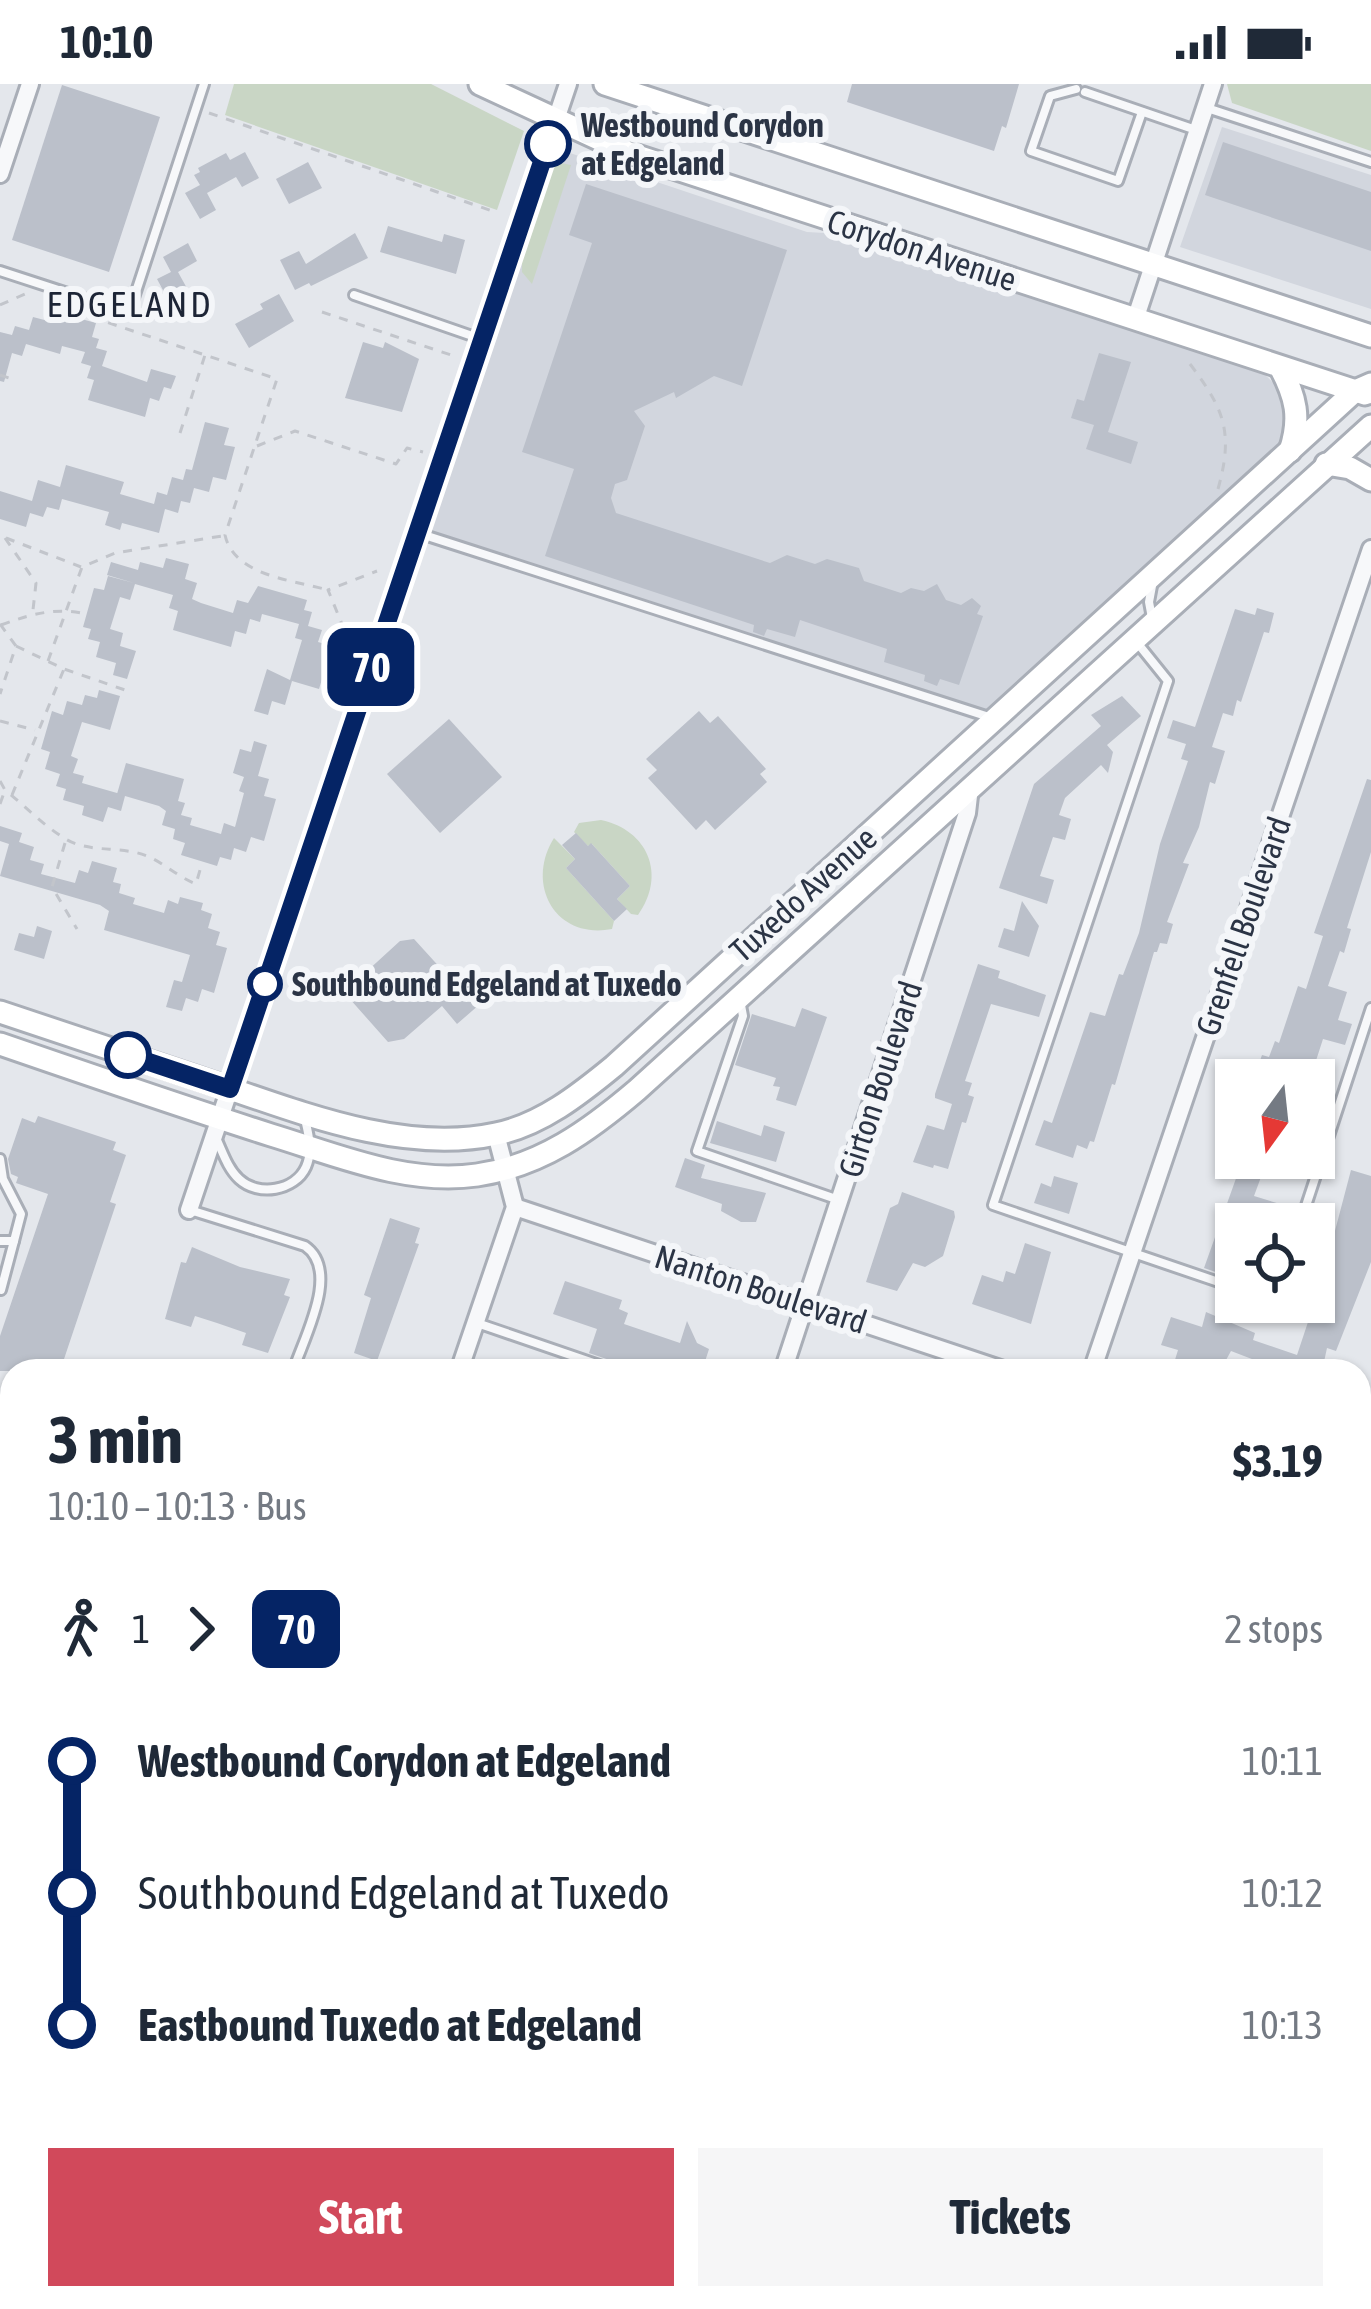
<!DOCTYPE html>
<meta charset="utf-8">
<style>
body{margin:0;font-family:"Asap Condensed",sans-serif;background:#f6f6f7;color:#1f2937;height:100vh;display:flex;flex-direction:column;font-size:45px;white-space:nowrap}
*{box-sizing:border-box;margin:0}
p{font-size:39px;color:#747a83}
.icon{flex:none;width:66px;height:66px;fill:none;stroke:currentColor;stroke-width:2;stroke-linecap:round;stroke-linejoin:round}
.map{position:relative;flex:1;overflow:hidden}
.drawer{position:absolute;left:0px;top:1275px;width:1371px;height:951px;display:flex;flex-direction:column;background:#fff;border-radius:36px 36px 0 0;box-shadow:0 3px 9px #0004}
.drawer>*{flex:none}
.badge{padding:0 24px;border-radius:18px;font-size:42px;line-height:78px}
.needle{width:78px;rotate:195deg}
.fabs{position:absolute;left:1215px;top:975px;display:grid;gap:24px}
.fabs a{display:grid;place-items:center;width:120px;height:120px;border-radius:0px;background:#fff;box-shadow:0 3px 9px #0004;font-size:60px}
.map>.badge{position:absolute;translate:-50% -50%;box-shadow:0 0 0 6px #fff}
.legs{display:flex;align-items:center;gap:18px;height:132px;padding:0 48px;font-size:39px}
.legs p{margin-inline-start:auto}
.head{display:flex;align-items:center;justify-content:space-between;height:204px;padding:0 48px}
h1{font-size:66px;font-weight:700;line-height:90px}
.button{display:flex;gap:24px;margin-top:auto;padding:24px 48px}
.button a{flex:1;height:138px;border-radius:0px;background:#d1495b;color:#fff;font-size:48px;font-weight:700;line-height:138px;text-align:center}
.button a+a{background:#f6f6f7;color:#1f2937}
ul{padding:0 48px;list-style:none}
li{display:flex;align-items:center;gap:42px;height:132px;font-size:45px}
li i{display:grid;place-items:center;width:18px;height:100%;margin:0 15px;background:currentColor}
li i::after{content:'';width:30px;height:30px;margin:-15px;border:9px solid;border-radius:50%;background:#fff}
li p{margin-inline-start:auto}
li:first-child i{background:linear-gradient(#0000 50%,currentColor 0)}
li:last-child i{background:linear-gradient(currentColor 50%,#0000 0)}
.status{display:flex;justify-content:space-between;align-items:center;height:84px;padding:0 60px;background:#fff;direction:ltr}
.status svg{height:33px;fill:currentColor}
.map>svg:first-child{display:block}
.built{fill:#d2d6de}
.green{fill:#c9d6c5}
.water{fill:#9fb4cc}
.building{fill:#bbc0ca}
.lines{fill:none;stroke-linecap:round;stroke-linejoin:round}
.service-casing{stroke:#a9aeb7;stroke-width:14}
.minor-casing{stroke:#a9aeb7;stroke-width:22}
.secondary-casing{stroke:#a9aeb7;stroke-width:27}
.path{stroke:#c2c5cb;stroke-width:3;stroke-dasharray:9 9;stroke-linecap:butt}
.service{stroke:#f7f8fa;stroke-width:8}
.minor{stroke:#f7f8fa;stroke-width:16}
.secondary{stroke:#fff;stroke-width:21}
.line-1-casing{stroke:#fff;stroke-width:27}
.line-1{stroke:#052465;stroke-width:18}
.stop-1-dot{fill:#fff;stroke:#052465;stroke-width:6}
.labels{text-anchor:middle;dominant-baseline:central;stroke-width:12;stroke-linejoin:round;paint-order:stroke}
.stop-label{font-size:33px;font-weight:bold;fill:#2b3445;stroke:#f4f6f9;text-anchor:start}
.street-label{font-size:33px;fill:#2b3445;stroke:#f4f6f9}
.neighbourhood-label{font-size:36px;letter-spacing:3px;fill:#1d2536;stroke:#f4f6f9}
</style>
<div class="status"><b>10:10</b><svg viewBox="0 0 49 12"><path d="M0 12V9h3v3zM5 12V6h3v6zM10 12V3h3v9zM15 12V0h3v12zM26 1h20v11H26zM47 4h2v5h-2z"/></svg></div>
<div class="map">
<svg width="1371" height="2225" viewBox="0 0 1371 2225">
<rect width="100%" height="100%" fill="#e4e7ec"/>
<g class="built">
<path d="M1222,43L1371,91V225L1180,163Z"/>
<path d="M555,64L807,148L842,150L1262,288L1284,309L1291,338L1280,366L996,635L430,450Z"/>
</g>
<g class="green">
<path d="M234,0H431L524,47L497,126L225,31Z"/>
<path d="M1227,0H1371V67L1232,19Z"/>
<path d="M551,77L571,81L532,200L522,188V175Z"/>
<path d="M601,736C648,746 667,791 638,831L631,830L617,815L630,802L592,760L588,762L574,748L579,739Z"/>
<path d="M554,754L575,775L566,784L614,837L612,845C555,856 525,800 554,754Z"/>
</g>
<path class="water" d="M0,2166L12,2173V2214H79L93,2225H0Z"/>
<g class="building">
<path d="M852,0H1019L1006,44L1002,42L994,67L847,18Z"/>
<path d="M62,1L160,33L109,188L12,156Z"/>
<path d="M1223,58L1371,108V167L1205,111Z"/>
<path d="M245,68L259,94L242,103L236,93L207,109L216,126L200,135L185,109L200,101L194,91L200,88L198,84L226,69L230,76Z"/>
<path d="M308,78L322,104L289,120L276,95Z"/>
<path d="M586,100L787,166L742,302L714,292L676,314L674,308L634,327L645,342L627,396L615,400L611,414L616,429L770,479L787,471L815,480L827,475L859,484L864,497L901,509L911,504L924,507L937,500L946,516L961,521L972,514L981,522L977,530L983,532L959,601L940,595L937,602L924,597L925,591L884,578L887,565L800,536L795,553L767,545L764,552L753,548L754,541L545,472L574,385L522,368L592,159L569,151Z"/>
<path d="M388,142L442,158L444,150L465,156L456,190L380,168Z"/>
<path d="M355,149L368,174L311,202L309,199L295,206L280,176L299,167L306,180Z"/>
<path d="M188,159L197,177L178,188L194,217L168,231L157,212L164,208L157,195L171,188L163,173Z"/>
<path d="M279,210L294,237L249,264L235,240L263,225L260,220Z"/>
<path d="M56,228L96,239L92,253L99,255L96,264L107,267L102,282L147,298L151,285L176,292L171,305L164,303L159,317L150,314L145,333L88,316L94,296L87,294L91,282L81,279L85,268L62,262L60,270L26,260L22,272L12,269L4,298L0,297V248L12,251L15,242L29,246L33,233L52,238Z"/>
<path d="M363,258L383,264L385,258L419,275L402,328L345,314Z"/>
<path d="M1099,269L1131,278L1108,348L1138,358L1131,380L1086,365L1094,341L1071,334L1077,315L1084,317Z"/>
<path d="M205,338L229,344L224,361L235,363L226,396L213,393L209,408L194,404L190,419L181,417L178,429L165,425L159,449L122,439L120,446L105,441L109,428L62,415L59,426L47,423L43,433L30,429L26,443L0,435V407L32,417L38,396L60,403L66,381L124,398L120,410L154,420L157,408L167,411L172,393L183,396L186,385L192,386Z"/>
<path d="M166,474L189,480L185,495L197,499L192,515L201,519L233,529L237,516L248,519L258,502L307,516L304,526L312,528L308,542L322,546L318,558L332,562L319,605L292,597L285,621L272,617L268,631L254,627L267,585L290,596L302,556L295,554L299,540L262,530L260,538L250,535L246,550L235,547L231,563L173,546L178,527L169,524L173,511L135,500L130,516L120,513L110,545L123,549L120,562L136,567L127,595L113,591L116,579L96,573L100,558L88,555L91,545L83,543L94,504L104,506L108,492L134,499L107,491L111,478L138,486L140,478L163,484Z"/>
<path d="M1257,524L1274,529L1269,549L1264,548L1241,618L1237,616L1233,632L1223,629L1212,663L1225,667L1215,700L1210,698L1199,743L1183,779L1189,780L1167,838L1173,840L1167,860L1160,859L1157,868H1154L1115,1001L1112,1000L1094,1058L1090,1057L1087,1065L1077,1061L1073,1074L1035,1061L1044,1036L1052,1039L1090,928L1105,932L1119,890L1123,891L1139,849L1160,760L1188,677L1181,675L1186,660L1167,654L1173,636L1195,643L1235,525L1255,531Z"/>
<path d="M99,606L120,612L110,646L82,638L71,672L78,675L73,689L84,692L82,699L124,711L117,710L126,679L184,695L178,717L185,719L181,731L192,734L190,741L221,750L224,739L235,743L244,709L239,707L244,693L233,689L240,665L251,668L254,657L267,661L258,692L269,695L264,712L276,715L264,757L251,753L246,768L234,764L231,776L220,773L217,782L181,771L185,759L173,755L175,745L162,741L166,727L159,722L125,712L121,727L108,723L103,738L82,731L84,722L63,716L66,705L56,702L60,690L45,685L50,668L41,665L52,627L63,631L67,617L82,621L85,611L97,614Z"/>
<path d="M1122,612L1141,632L1107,661L1113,668L1108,689L1101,681L1065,714L1059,731L1071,735L1065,756L1053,753L1040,792L1054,796L1047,820L999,804L1034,700L1101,642L1091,631Z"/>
<path d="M699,627L710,639L718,632L766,685L760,690L767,698L715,746L706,736L696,746L648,694L657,686L646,675Z"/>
<path d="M449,635L502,693L440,749L387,690Z"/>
<path d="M1367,695L1371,696V768L1347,844L1351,845L1344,869L1340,867L1328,902L1347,908L1338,936L1352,940L1345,961L1323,955L1312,989L1289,980L1284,996H1253L1262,971L1269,973L1275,957L1279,959L1298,902L1306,905L1323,852L1314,849Z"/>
<path d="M0,742L22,749L19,758L34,763L30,776L44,780L41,790L75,799L79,786L88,789L92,777L117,784L113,798L121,800L119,809L135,814L133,820L164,829L168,816L178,820L180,813L203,819L201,826L212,830L208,844L220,848L216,861L227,864L214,909L202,905L198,918L186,914L182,927L166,923L174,896L182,898L190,871L104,846L109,827L100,821L0,792L9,760L0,757Z"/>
<path d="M576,749L588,762L591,759L630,802L617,815L627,825L614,837L566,784L575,775L562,761Z"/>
<path d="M1022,817L1039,842L1029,873L998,863L1004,844L1014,847Z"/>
<path d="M37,842L52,847L44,875L14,866L19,849L34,853Z"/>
<path d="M414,855L454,899L472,897L487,914L457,940L442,922L404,955L388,958L349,914L354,910V899L400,857Z"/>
<path d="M978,880L1000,887L998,894L1046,911L1039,933L991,920L965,997L972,999L968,1011L974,1013L966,1039L962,1038L948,1085L934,1081L933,1084L913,1078L927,1041L944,1046L952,1020L935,1014V1010Z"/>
<path d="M802,924L827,933L796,1022L776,1016L780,1003L773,1002L776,994L735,981L752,930L795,943Z"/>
<path d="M38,1032L116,1058L113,1066L126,1071L110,1118L116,1120L60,1287H0V1252L48,1110L16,1099L18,1093L11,1090L8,1075L22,1034L35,1039Z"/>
<path d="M717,1037L761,1052L764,1041L785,1048L776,1078L710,1059Z"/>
<path d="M685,1074L705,1081L701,1094L766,1109L756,1138H741L721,1127L722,1120L675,1103Z"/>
<path d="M1239,1086L1261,1093L1254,1112L1290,1123L1285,1140H1236V1195L1204,1184Z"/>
<path d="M1351,1086L1371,1092V1178L1336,1267L1327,1264L1322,1287H1283L1231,1267L1220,1287H1196L1174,1279L1178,1266L1161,1261L1171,1233L1202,1243L1206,1228L1255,1249L1253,1256L1297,1271L1314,1220V1157L1331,1162Z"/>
<path d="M1054,1092L1078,1099L1069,1130L1034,1119L1041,1099L1051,1103Z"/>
<path d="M902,1108L954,1127L955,1133L943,1172L925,1183L913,1179L897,1207L866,1198L890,1124L898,1120Z"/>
<path d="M390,1134L420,1144L415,1159L419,1160L377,1277L354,1269L371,1214L364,1211Z"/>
<path d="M1025,1159L1051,1168L1031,1240L972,1220L982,1191L1003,1198L1006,1187L1015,1190Z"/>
<path d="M192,1163L240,1183L290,1195L284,1211L290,1213L268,1269L242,1261L246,1249L217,1239L195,1232L191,1243L165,1235L181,1178L186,1179Z"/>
<path d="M565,1197L622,1216L619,1225L628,1229L624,1240L680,1259L687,1237L697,1259L709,1265L702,1287H625L621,1280L589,1269L597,1245L553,1230Z"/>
</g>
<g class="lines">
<defs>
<g id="service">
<path d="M1076,5L1050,12L1031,67L1118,97L1142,28"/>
<path d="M1085,8L1196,46"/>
<path d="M1207,24L1371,78"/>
<path d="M0,187L129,229L204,0"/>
<path d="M354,211L481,255"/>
<path d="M418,449L989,633"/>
<path d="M1152,534L1149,518L1152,502"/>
<path d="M1135,556L1168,597L993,1121L1236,1204"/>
<path d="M740,916L743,932L697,1067L839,1116"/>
<path d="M215,1052C222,1066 227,1084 239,1095C258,1113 295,1107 306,1083C313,1067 309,1052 305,1035"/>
<path d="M0,1075L3,1095L21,1130L14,1157H0"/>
<path d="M190,1126L305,1162C341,1187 304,1253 293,1287"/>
<path d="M1300,1140L1371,924"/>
<path d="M1,1206L14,1157"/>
<path d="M477,1239L617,1287"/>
<path d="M1359,1887L1371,1851"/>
</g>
<g id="minor">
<path d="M0,90L30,0"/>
<path d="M1135,236L1213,0"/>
<path d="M515,1123L1006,1287"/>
<path d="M189,1126L568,0"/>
<path d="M459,1287L515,1123L496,1050"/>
<path d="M783,1287L967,729L970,703"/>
<path d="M1092,1287L1371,465"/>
<path d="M1359,1424L1371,1390"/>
<path d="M0,2045L12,2052"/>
<path d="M308,2214L330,2225"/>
<path d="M469,2225L473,2214"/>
<path d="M780,2225L784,2214"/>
<path d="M1094,2225L1098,2214"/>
</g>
<g id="secondary">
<path d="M480,0L631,70L1365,310"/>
<path d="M605,0L1371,252"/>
<path d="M1280,283C1296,313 1301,334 1290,367"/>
<path d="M1326,380L1350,384L1371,396"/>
<path d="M0,928C67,950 134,973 201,995C292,1025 399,1071 496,1050C541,1041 580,1010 614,982L1355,307L1371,300"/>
<path d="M0,960C90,991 180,1022 271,1051C337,1071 406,1101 477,1091C541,1082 590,1046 637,1006L1371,342"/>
</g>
</defs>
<use href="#service" class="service-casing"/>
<use href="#minor" class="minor-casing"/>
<use href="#secondary" class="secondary-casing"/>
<g class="path">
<path d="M209,29L498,129"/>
<path d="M0,221L25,210"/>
<path d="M322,228L457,273"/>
<path d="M91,233L277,295L225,451C234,492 293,496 328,506"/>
<path d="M1190,280C1224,325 1234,348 1218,405"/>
<path d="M0,291L9,294"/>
<path d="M180,349L205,271"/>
<path d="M257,362L295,347L396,380L407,364L423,368"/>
<path d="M5,454L36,499L33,526"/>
<path d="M6,454L81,483"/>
<path d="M0,540L16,562L0,610"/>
<path d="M1,541C31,530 56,523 86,530"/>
<path d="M16,562L64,585L128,607"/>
<path d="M351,562L328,506L377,487"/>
<path d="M48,577L82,483L115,469L222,452"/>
<path d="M0,637L35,646"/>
<path d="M0,697L5,706C24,721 43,741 64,754C89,770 120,761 147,772C164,779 178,793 196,800L200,786"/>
<path d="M12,711L64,585"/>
<path d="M0,720L5,706"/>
<path d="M65,759L52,803L77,845"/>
<path d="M0,2068L12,2075"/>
<path d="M0,2151L12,2163"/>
<path d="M109,2214L124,2225"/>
<path d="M236,2214L262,2225"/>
</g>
<use href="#service" class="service"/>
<use href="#minor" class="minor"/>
<use href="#secondary" class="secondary"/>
</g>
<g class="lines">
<defs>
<path id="line-1" d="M128,971L230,1005L548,60"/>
</defs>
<use href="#line-1" class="line-1-casing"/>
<use href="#line-1" class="line-1"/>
</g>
<g class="stop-1-dot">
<circle cx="548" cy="60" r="21"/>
<circle cx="265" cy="900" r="15"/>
<circle cx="128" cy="971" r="21"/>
</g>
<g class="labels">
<g class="stop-label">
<text x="581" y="41">Westbound Corydon<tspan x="581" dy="38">at Edgeland</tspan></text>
<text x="292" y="900">Southbound Edgeland at Tuxedo</text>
</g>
<g class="street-label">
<text transform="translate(922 166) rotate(18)">Corydon Avenue</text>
<text transform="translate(803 810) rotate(-42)">Tuxedo Avenue</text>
<text transform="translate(1243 842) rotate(-71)">Grenfell Boulevard</text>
<text transform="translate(880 995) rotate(-72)">Girton Boulevard</text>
<text transform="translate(761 1205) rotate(18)">Nanton Boulevard</text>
</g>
<g class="neighbourhood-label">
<text x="130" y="220">EDGELAND</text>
</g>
</g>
</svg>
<div class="fabs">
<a><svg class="needle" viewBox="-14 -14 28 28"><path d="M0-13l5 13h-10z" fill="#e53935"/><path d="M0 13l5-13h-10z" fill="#747a83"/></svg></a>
<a><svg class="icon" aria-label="locate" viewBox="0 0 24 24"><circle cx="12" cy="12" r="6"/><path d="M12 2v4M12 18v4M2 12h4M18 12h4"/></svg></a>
</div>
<b class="badge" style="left:371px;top:583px;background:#052465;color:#fff">70</b>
<section class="drawer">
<div class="head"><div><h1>3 min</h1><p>10:10 – 10:13 · Bus</p></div><b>$3.19</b></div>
<div class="legs"><svg class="icon" aria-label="walk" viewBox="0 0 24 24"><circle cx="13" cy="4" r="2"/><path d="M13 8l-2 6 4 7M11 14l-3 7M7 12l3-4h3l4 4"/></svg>1<svg class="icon" aria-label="forward" viewBox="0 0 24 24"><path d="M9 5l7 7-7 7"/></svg><b class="badge" style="background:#052465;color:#fff">70</b><p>2 stops</p></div>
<ul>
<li><i style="color:#052465"></i><b>Westbound Corydon at Edgeland</b><p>10:11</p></li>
<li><i style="color:#052465"></i><span>Southbound Edgeland at Tuxedo</span><p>10:12</p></li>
<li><i style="color:#052465"></i><b>Eastbound Tuxedo at Edgeland</b><p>10:13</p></li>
</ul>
<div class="button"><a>Start</a><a>Tickets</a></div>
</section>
</div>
